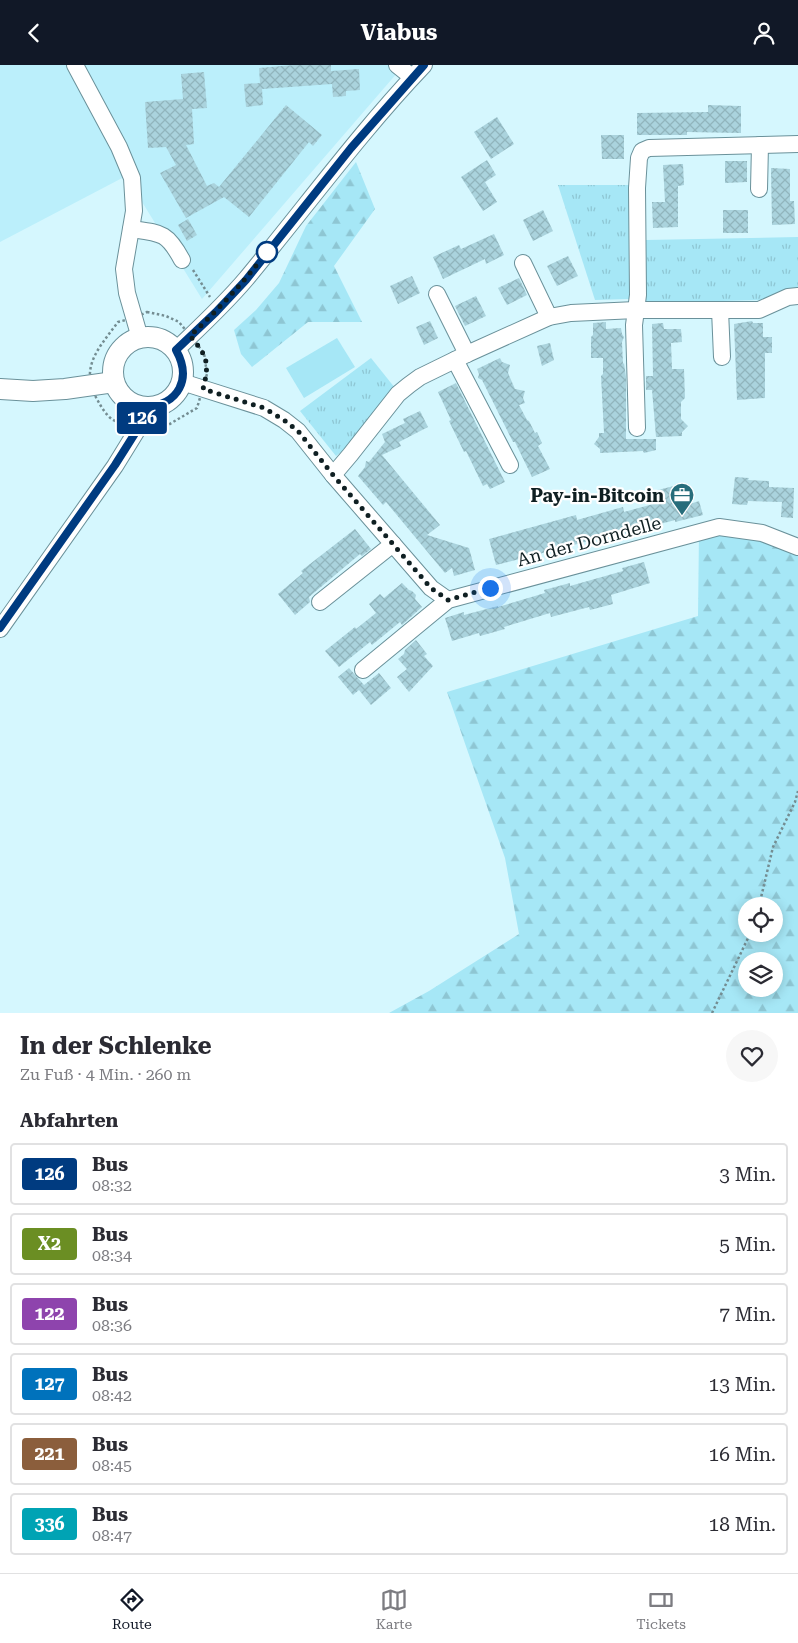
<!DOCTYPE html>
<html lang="de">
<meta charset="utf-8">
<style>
body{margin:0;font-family:"Roboto Serif",serif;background:#f7f7f7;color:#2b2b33;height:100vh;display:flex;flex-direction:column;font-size:19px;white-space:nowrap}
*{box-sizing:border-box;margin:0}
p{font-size:16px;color:#7c7c81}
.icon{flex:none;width:28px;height:28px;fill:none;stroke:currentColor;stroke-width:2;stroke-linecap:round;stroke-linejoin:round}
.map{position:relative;height:948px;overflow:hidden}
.side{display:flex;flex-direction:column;background:#fff;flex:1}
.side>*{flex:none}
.badge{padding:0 10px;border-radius:4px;font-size:18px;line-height:32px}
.buttons{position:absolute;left:738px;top:832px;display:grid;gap:10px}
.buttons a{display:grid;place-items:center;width:45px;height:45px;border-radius:50%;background:#fff;box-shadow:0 2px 12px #0003;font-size:25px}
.you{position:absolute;width:25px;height:25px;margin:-12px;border:4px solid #fff;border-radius:50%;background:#1a73e8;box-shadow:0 0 0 8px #1a73e833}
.map>.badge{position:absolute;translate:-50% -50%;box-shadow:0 0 0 2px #fff}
h2{padding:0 20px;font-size:19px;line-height:45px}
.round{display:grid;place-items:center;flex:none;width:52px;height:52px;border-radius:26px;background:#f7f7f7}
.head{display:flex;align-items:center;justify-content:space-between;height:85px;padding:0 20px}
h1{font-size:24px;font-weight:700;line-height:38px}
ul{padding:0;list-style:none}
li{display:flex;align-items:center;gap:15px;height:62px;margin:0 10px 8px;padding:0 10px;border:2px solid #e1e1e2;border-radius:5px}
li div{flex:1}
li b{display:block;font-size:19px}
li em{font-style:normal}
li .badge{min-width:55px;font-weight:700;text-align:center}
header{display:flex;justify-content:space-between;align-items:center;height:65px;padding:0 20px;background:#111827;color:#fff;font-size:22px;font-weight:700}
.tab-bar{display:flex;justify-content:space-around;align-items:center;height:70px;border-top:1px solid #e1e1e2;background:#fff;font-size:14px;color:#7c7c81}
.tab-bar a{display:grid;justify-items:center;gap:2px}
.tab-bar .selected{color:#111827}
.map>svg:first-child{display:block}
.built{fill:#bbeffb}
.grass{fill:url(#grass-tufts)}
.forest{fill:url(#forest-firs);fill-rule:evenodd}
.pitch{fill:#a6e7f6}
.building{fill:url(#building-cross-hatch)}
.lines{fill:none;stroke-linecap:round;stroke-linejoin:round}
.minor-casing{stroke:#6a919a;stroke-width:18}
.major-casing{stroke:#6a919a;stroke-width:22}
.path{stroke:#748d92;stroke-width:2.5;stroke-dasharray:2.5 2.5;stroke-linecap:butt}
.minor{stroke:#fff;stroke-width:16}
.major{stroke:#fff;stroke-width:20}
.line-casing{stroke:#fff;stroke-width:11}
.line{stroke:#003b80;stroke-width:8}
.walk{stroke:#0f1f22;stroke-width:5;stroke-dasharray:0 9}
.stop-dot{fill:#fff;stroke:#003b80;stroke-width:2.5}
.labels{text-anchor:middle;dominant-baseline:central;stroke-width:4.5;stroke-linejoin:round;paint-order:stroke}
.poi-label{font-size:18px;font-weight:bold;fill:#0f1f22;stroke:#fff;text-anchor:end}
.street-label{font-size:18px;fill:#0f1f22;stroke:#fff}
</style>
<header><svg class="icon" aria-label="back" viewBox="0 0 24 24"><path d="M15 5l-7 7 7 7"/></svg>Viabus<svg class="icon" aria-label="person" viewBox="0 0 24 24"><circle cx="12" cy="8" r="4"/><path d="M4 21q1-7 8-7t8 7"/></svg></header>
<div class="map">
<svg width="798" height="948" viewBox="0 0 798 948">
<defs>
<pattern id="grass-tufts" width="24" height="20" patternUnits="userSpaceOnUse" patternTransform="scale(1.25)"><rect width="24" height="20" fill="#a6e7f6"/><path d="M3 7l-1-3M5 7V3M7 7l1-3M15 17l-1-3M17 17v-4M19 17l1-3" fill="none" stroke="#8ec6d3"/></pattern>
<pattern id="forest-firs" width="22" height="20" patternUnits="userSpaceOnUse" patternTransform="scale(1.25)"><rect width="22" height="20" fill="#a6e7f6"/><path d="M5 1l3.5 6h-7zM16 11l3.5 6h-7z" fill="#8ec6d3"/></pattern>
<pattern id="building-cross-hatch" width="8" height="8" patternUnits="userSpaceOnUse" patternTransform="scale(1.25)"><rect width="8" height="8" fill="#aad3dd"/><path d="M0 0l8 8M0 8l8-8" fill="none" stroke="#91b5bd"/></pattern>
</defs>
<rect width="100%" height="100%" fill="#d5f7fe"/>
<path class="built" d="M0,0H404L202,234L126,111L0,177Z"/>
<g class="grass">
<path d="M558,120H631L629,234L595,235Z"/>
<path d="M798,172V223H792L761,235L646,238V175Z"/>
<path d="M371,293L395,323L345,384L336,391L300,346Z"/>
</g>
<g class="forest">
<path d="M356,97L375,144L334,201L362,257H308L252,302L241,289L234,265L256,245L279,218L306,161Z"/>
<path d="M719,462L798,484V948H389L429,926L519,869L505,793L447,627L698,551L699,467ZM746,841H774V869H746ZM746,896H774V924H746Z"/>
</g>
<path class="pitch" d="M337,273L355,302L304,333L286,303Z"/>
<g class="building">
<path d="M294,0H331V6L359,4L360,25L346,26V31L333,32L332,19L262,24L263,40L246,42L244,19L260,18L259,3Z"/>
<path d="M204,7L207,43L192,44L194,79L186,80L207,121L214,118L219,122L286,40L322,70L313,81L309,77L249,152L224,132L186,153L160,108L176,100L166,82L148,83L145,37L183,34L181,9Z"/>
<path d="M708,40L741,41V68L687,67V70H637V48L708,47Z"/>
<path d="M497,52L514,79L491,94L474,67Z"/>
<path d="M601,70H624V94H602Z"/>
<path d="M487,95L496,110L485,117L497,137L483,146L461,112Z"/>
<path d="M725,96H747V117L725,118Z"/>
<path d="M683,99L684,120L678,121V162L653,163L652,137H665L663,100Z"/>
<path d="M771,103L790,104V136H794L795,159L772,160Z"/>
<path d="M543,145L553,166L533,176L523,155Z"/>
<rect x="723" y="145" width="25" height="23"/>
<path d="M188,154L197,170L187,176L178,160Z"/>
<path d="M494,169L504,190L486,199L485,194L443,214L433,192L459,180L461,184Z"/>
<path d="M568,191L578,211L557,221L547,201Z"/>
<path d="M412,211L420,228L398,239L390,221Z"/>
<path d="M519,213L527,230L507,240L498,223Z"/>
<path d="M476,231L486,251L465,261L455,241Z"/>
<path d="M430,256L438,273L424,280L416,262Z"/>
<path d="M752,256L753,258H763V272H772V288H765V333L737,335L734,259Z"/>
<path d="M606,257V264L621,263L622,269L624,272L622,277L623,299L624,298L626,312V374H656V385L644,388L643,386L600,388V384L594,379L599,372V368H604L601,311L603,309V293H591V272L593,270V258Z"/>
<path d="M663,258L664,264H681L682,277L671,278L672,304H684L685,333L681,337V354L688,361L682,367V371L656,372L652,325H646V311H653L652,259Z"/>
<path d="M550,278L554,295L542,301L537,281Z"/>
<path d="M500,293L502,297L510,300L508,308L515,324L525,326L523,333L525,338L519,340L527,355L529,356L535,368L537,367L542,378L538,381L550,404L532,412L515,377H513L482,315L478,313L479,309L477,304Z"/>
<path d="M456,318L505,417L490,424L487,419L483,421L466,386L464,387L449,356L451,355L438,327Z"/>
<path d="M420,346L428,362L399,377L401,381L382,390L440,460L427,470L469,483L475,505L454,511L452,503L445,508L386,437L383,440L358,411L365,402L366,396L369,397L385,377L382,369L405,358L403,354Z"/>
<path d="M735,412L749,413L748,415L769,416V422L794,423L793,453L781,452L782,437L748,436L747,440L732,439Z"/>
<path d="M682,419L687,440L699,436L703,450L675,457V455L613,472L612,470L496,500L489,474L576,450L577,455L623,442L624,447L657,438L654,426Z"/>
<path d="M355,464L371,484L362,491L360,489L309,532L310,537L295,550L278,529L303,508L301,506Z"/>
<path d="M644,497L650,518L611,530L613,539L590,545L589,542L551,552L550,548L504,562L505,564L480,571L479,568L452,576L445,553L464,547V550L498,541V542L545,528L544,525L570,518V521L623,506L622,503Z"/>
<path d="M402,518L409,525L412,526L416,530L415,534L422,542L402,560L400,557L372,580L370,577L339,602L325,586L355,562L356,564L376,548L369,539L380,529L384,533Z"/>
<path d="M416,575L427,589L424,591L433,601L409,627L397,612L407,604L398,594L404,589L405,585Z"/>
<path d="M349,603L364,620L379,608L391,623L371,640L359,625L353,630L338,612Z"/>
</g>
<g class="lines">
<defs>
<g id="minor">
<path d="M75,0L119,82L132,113L134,146L124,204L127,228L140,273"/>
<path d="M397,0L412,12"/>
<path d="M759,124L760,80"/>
<path d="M131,164C161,168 167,167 182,195"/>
<path d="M523,198L549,252"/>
<path d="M437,229L467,289"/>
<path d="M720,245L722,292"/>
<path d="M176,285C200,262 224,240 246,214C305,143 360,67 424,0"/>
<path d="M455,295L510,400"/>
<path d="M182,317L264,343L284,355L298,366L333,410L431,523L448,535"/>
<path d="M637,363L634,260L638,230L637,123L639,93L642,86L649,83L798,79"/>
<path d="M333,410L350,390L398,329L409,320L420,312L467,289L549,252L571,248L636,245H759L788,232L798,231"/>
<path d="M320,537L393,479"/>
<path d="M0,564L115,401L139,362L146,343"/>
<path d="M363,605L448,535L719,462L762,468L798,482"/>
</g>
<g id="major">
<circle cx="148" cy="307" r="35"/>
<path d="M0,324L33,326L65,324L114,317"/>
</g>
</defs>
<use href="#minor" class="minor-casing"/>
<use href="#major" class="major-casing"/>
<g class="path">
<path d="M193,205L210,232"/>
<path d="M147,247L166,251L179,257L204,288L207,309L197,343L156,367C143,364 126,362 115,356C107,352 102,343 98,336C78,303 99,283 118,257L134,253Z"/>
<path d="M759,841L773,782L795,737L798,726"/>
<path d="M712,948L750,869"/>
</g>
<use href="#minor" class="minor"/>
<use href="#major" class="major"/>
</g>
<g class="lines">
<defs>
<path id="line" d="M0,563L115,400L139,362L146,342C179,339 192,314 176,285L216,247L246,215L351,83L424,0"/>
</defs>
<use href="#line" class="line-casing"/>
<use href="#line" class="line"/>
<path class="walk" d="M267,187C244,217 218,245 190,271C207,291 210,297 203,324L264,343L284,355L298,366L333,410L431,523L448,535L490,523"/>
</g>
<defs>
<symbol id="office-pin" viewBox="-11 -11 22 30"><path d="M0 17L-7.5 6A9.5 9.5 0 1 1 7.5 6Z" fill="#276d7b" stroke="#fff"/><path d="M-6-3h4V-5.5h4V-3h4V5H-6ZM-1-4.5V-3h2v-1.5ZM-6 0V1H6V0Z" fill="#fff"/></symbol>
</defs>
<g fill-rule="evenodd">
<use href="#office-pin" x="668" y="416" width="28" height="38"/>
</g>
<circle class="stop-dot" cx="267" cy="187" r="10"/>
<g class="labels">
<g class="poi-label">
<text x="664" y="430">Pay-in-Bitcoin</text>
</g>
<g class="street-label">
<text transform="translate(589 476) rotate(-15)">An der Dorndelle</text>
</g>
</g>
</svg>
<div class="buttons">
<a><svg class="icon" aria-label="locate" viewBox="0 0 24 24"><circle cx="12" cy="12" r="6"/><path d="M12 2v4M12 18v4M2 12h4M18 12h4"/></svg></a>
<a><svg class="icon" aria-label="layers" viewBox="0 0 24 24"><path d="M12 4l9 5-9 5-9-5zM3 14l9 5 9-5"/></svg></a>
</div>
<div class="you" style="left:490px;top:523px"></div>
<b class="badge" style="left:142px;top:353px;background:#003b80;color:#fff">126</b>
</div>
<section class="side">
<div class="head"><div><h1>In der Schlenke</h1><p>Zu Fuß · 4 Min. · 260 m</p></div><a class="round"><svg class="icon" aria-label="heart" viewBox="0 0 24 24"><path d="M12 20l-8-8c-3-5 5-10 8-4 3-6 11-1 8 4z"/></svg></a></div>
<h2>Abfahrten</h2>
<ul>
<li><span class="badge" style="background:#003b80;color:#fff">126</span><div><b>Bus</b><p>08:32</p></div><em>3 Min.</em></li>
<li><span class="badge" style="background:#6b8e23;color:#fff">X2</span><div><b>Bus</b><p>08:34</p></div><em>5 Min.</em></li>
<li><span class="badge" style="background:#8e44ad;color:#fff">122</span><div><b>Bus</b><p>08:36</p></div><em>7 Min.</em></li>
<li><span class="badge" style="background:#0072bc;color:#fff">127</span><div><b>Bus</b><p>08:42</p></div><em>13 Min.</em></li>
<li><span class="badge" style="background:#8b5e3c;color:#fff">221</span><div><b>Bus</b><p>08:45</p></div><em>16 Min.</em></li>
<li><span class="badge" style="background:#00a3b4;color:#fff">336</span><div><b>Bus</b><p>08:47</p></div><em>18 Min.</em></li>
</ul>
</section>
<nav class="tab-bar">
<a class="selected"><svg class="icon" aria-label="directions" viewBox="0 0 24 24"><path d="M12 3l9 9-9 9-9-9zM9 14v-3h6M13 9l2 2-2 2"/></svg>Route</a>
<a><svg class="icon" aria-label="map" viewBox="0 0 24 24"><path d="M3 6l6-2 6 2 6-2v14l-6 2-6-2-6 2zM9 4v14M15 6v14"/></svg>Karte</a>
<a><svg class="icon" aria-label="tickets" viewBox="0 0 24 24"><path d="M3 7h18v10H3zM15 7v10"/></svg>Tickets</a>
</nav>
